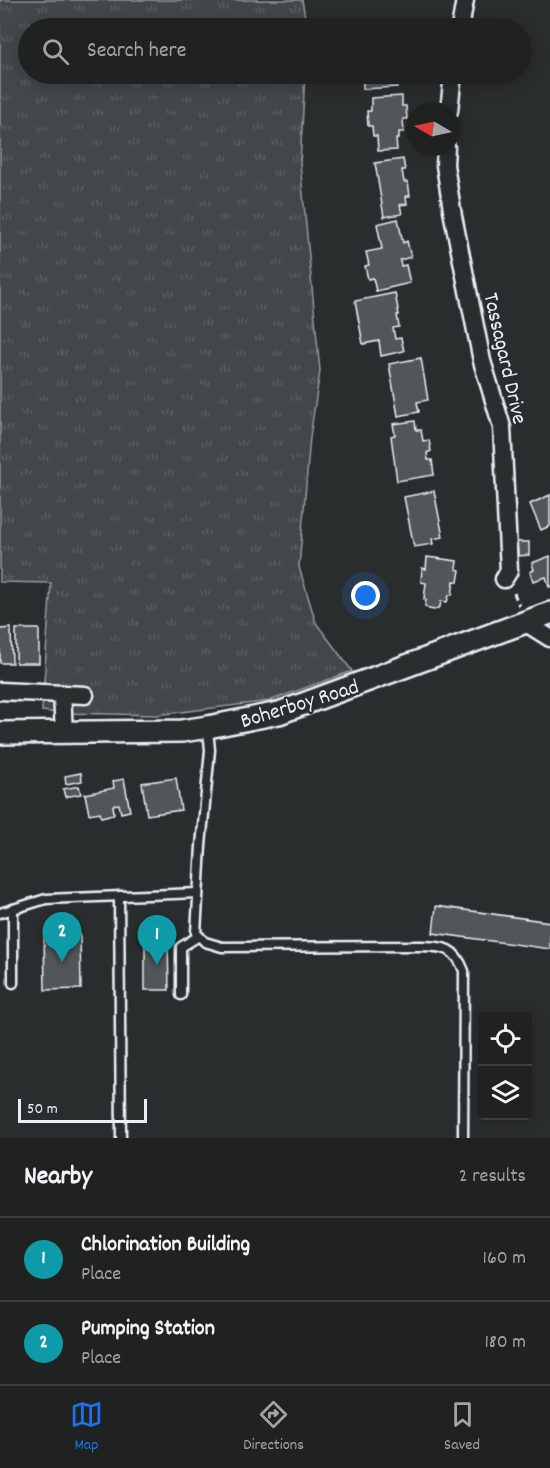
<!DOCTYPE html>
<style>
body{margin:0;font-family:Dekko,sans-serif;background:#282a2a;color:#f1f3f6}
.controls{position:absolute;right:18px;bottom:18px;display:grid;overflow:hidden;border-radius:6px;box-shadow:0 3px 15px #0003}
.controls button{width:54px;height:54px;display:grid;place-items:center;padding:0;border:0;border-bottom:2px solid #3d3f40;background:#202222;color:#f1f3f6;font:30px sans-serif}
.compass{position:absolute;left:406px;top:102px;width:54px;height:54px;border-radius:50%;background:#202222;box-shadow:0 3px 15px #0003;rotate:279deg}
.scale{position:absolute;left:18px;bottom:15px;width:129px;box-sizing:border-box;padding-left:6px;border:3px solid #e8f1f8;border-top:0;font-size:16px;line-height:21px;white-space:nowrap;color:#e8f1f8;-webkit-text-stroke:4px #2a2d2e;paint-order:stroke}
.you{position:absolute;left:366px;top:596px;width:21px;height:21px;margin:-15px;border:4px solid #fff;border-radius:50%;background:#1a73e8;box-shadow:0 0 0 9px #1a73e833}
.badge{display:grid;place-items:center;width:39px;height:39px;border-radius:50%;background:#1a73e8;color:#fff;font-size:20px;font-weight:700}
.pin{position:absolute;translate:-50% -50px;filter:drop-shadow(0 2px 3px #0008)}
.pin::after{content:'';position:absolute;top:32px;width:21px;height:18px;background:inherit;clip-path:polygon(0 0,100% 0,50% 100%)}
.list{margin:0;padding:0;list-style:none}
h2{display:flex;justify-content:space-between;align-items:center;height:78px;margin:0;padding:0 24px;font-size:26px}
h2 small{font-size:20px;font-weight:400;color:#a2a4a5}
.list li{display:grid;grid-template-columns:39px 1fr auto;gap:18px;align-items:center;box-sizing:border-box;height:84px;padding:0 24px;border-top:2px solid #3d3f40}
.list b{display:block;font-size:22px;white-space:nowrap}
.list p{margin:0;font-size:20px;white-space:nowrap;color:#a2a4a5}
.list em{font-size:20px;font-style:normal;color:#a2a4a5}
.icon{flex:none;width:33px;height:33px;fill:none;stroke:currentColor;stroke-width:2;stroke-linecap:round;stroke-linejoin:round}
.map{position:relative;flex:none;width:550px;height:1138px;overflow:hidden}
.search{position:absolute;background:#202222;box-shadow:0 3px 15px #0003;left:18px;right:18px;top:18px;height:66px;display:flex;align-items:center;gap:15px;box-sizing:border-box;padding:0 21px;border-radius:33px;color:#a2a4a5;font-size:22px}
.sheet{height:246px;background:#202222}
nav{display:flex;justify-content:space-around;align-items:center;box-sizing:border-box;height:84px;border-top:2px solid #3d3f40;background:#202222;font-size:16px;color:#a2a4a5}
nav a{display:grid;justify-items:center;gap:3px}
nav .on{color:#1a73e8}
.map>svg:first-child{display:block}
</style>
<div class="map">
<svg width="550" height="1138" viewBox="0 0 550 1138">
<defs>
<pattern id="grass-tufts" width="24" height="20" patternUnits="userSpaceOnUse" patternTransform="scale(1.5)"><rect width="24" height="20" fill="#424648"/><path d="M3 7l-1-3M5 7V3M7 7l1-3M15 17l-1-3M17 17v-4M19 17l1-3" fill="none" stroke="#5d6163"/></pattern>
</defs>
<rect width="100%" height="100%" fill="#2a2d2e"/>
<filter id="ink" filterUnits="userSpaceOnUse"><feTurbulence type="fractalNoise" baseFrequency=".0167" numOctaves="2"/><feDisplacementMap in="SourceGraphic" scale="12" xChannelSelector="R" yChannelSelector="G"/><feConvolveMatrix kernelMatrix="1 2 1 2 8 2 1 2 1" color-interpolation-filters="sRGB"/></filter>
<g filter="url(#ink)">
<path fill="url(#grass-tufts)" stroke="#959ca0" stroke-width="1.5" d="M0,0H302L307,28H28V74H305L300,163L320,371L310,437L299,567L316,623L352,671L269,701L157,715L60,713L42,711L51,583L0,582Z"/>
<g fill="#535759" stroke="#e8f1f8" stroke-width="1.5">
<path d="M354,74H396L397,87L363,89V78H354Z"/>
<path d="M402,96V106H406L407,119H403L404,132H399V139H396L397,150L378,151L377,136H373L372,126H368L367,111H371V98Z"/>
<path d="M403,159L405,170H402L404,182H408L410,196H406L407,204L400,205L402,214L384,217L375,163Z"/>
<path d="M398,219L403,243L407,241L411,257L400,260L401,266L406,265L410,283L376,291L373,278L368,279L365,266L369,265L366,252L382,249L377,224Z"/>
<path d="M395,293L399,315H397L399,327L393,328L395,339L401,338L404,351L381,356L379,341L363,344L355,301Z"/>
<path d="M421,358L428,400L417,402L419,412L398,416L389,364Z"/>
<path d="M415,421L416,430H421L423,441L429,440L431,451L427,453L428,460H432L434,475L397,481L391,436L395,435L393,424Z"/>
<path d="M434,491L443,537L432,539L433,544L414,547L404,497Z"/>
<path d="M550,495V526L541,530L530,504Z"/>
<path d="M517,542H529V555L518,556Z"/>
<path d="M550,556V587H549L546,577L533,581L530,572L534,570L532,563Z"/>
<path d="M427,557L457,561L456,569L460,570L458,582L454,581L452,595H449L447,602L441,601L440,607L434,610L429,609L425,606L426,600L424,599L426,583L421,582L422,568L426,569Z"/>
<path d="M11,628L12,663H0V629Z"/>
<rect x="16" y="629" width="23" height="34"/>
<path d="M81,773L82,781L66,784L65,776Z"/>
<path d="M176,778L181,810L147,815L142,783Z"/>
<path d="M124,779L130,811L121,813L119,804L113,805L114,814L101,817L100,812L89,814L85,794L114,788L113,781Z"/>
<path d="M79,786L81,794L65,797L63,789Z"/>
<path d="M436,906L550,922V949L433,933Z"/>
<path d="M80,934L81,989L45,990L44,935Z"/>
<path d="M145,940H168L169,990H145Z"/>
</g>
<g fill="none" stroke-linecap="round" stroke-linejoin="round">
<defs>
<g id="service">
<path d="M208,729L210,750L201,846L196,933L205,942L222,947L421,946C445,947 455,947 464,971L463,1138"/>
<path d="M119,896L121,1138"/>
<path d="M13,909V983"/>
<path d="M0,913L46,899L198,893"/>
<path d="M181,995V947L199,936"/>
</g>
<g id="minor">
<path d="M460,28L465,0"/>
<path d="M449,111L453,74"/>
<path d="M446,147L445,165L453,216L482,361L502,427L509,571L504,579"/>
<path d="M526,623L550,638"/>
<path d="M0,691L85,695"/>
<path d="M62,694L64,732"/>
</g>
<path id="tertiary" d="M0,733L182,731L208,727L279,713L550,613"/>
</defs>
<use href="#service" stroke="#e8f1f8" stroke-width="13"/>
<use href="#minor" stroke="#e8f1f8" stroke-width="21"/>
<use href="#tertiary" stroke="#e8f1f8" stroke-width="26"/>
<path stroke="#e8f1f8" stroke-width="3" stroke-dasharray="6 4.5" stroke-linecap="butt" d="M514,593L519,606"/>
<use href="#service" stroke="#2a2d2e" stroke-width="8"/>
<use href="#minor" stroke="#2a2d2e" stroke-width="16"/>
<use href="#tertiary" stroke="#2a2d2e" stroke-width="21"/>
</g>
</g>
<g text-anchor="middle" stroke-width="4.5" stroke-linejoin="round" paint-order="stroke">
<g font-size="22" fill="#e8f1f8" stroke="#2a2d2e">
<text transform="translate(507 358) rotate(77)" y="8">Tassagard Drive</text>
<text transform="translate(299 702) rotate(-17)" y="8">Boherboy Road</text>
</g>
</g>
</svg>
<div class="controls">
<button><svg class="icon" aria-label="locate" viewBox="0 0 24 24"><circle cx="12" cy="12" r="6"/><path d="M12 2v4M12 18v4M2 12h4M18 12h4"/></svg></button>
<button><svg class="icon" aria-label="layers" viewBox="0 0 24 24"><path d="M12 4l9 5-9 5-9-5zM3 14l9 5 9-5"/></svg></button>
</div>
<svg class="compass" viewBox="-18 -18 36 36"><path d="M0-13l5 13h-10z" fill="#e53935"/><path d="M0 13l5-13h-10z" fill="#a2a4a5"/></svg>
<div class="scale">50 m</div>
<div class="you"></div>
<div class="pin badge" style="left:157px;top:965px;background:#0f9aa8">1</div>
<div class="pin badge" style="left:62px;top:962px;background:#0f9aa8">2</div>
<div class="search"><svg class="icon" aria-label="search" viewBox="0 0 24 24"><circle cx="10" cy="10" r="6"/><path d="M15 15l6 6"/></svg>Search here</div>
</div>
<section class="sheet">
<h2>Nearby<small>2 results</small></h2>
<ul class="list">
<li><span class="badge" style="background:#0f9aa8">1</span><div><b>Chlorination Building</b><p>Place</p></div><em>160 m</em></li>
<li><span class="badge" style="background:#0f9aa8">2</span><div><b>Pumping Station</b><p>Place</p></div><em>180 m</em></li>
</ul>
</section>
<nav>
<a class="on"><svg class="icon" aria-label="map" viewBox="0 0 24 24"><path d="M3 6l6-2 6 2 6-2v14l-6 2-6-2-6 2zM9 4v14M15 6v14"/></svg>Map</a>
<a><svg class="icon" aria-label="directions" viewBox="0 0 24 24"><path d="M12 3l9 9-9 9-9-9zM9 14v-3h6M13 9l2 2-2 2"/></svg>Directions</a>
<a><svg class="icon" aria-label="saved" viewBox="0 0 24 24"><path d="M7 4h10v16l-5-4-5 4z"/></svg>Saved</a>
</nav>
